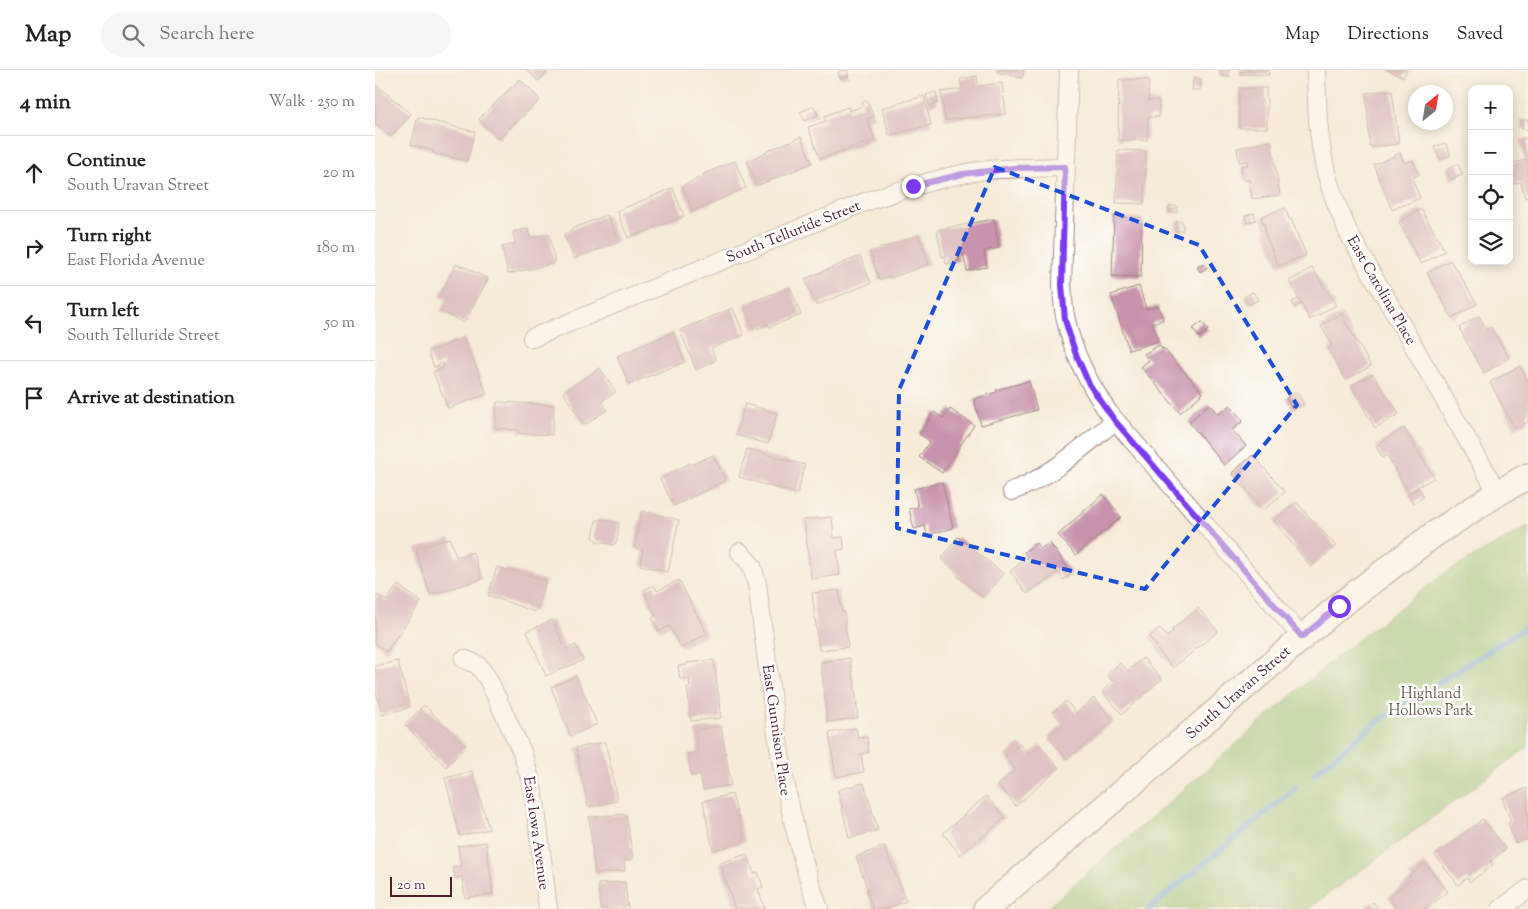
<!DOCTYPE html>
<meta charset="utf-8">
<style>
body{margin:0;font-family:"Sorts Mill Goudy",serif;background:#f6f6f6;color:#222}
.controls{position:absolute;right:15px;top:15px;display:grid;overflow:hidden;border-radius:10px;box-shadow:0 2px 12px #0003}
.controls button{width:45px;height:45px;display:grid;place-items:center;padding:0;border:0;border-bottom:1px solid #e0e0e0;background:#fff;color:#222;font:25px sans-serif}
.compass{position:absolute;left:1033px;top:15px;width:45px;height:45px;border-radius:50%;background:#fff;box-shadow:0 2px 12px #0003;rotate:30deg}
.scale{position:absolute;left:15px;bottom:12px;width:62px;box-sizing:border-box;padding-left:5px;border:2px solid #4a1f2b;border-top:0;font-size:14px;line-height:18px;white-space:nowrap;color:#4a1f2b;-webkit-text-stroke:4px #fff;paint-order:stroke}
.stop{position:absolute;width:15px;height:15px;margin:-11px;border:4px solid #7c3aed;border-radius:50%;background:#fff}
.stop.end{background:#7c3aed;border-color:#fff;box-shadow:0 1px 5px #0008}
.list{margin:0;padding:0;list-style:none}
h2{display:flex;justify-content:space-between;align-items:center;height:65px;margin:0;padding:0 20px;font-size:21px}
h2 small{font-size:16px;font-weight:400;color:#767676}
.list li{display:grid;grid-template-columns:32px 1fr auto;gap:15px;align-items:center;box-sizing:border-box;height:75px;padding:0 20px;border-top:1px solid #e0e0e0}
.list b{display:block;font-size:19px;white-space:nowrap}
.list p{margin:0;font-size:16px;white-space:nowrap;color:#767676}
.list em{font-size:16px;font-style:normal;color:#767676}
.icon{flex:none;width:28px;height:28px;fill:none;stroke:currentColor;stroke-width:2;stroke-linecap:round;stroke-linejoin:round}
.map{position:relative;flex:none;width:1153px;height:839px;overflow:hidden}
header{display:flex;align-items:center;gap:30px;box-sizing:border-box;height:70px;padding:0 25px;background:#fff;border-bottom:1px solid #e0e0e0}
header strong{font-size:24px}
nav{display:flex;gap:28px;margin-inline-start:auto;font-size:18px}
.search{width:350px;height:45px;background:#f6f6f6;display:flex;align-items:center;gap:12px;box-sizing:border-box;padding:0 18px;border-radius:28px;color:#767676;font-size:19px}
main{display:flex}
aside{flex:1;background:#fff}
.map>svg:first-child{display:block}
</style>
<header>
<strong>Map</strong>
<div class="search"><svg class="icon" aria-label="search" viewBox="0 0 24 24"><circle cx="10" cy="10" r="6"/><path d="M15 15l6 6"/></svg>Search here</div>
<nav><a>Map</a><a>Directions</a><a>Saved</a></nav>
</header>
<main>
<aside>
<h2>4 min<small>Walk · 250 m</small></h2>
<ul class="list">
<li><svg class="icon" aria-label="ahead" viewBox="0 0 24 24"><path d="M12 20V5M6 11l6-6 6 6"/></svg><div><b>Continue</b><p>South Uravan Street</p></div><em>20 m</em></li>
<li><svg class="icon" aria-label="right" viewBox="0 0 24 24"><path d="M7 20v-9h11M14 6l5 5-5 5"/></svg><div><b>Turn right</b><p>East Florida Avenue</p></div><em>180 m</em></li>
<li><svg class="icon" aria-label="left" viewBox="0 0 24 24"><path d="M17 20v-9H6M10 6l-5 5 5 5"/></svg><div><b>Turn left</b><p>South Telluride Street</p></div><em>50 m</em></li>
<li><svg class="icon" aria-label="arrive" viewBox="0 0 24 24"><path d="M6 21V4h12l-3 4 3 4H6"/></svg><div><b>Arrive at destination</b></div></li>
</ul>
</aside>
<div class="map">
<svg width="1153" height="839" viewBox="0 0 1153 839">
<rect width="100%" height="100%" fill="#fff"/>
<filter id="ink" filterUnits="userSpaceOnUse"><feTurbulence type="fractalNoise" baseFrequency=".02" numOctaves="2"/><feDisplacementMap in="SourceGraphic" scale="10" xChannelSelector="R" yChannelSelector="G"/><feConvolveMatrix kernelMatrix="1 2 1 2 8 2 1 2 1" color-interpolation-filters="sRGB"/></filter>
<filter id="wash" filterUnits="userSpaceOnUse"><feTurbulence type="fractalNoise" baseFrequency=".0096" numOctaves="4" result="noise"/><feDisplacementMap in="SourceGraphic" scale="20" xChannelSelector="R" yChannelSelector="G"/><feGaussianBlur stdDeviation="1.12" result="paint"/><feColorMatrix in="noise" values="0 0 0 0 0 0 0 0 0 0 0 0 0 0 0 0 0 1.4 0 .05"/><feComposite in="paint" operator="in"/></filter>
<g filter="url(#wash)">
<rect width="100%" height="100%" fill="#f5ebd7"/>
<path fill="#94c574" stroke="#6f7250" d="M1153,456V677L933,839H671L960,588L1067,505Z"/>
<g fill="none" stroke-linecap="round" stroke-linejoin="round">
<g stroke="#68a3d8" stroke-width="6">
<path d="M939,704L1001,653L1153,556"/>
<path d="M774,839L921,718"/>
</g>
</g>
<g id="blocks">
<g fill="#c893ac">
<path d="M152,0H169L172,3L163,11Z"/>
<path d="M472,0L474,6L465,8L463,2Z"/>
<path d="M622,0H649L647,8L622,2Z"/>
<path d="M845,0H854V7L845,6Z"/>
<path d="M865,0H894V5L865,4Z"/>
<path d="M1012,0H1032L1028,7Z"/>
<path d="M602,6L603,16L627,13L631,44L570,50L566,22L587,19L585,9Z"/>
<path d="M145,9L165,30L123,69L104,49Z"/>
<path d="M744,9L774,10L773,30L784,31V47H773L772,70H743Z"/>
<path d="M818,9L826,10L825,20H817Z"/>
<path d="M0,14L36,44L16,67L2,55L0,56Z"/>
<path d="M864,18H891V29H892V58H864Z"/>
<path d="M1017,20L1024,74L995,77L991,23Z"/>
<path d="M561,22L563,33L554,36L551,25Z"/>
<path d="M549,26L556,55L514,65L507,38Z"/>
<path d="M492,30L499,47L492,49L500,70L445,89L433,57L451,51L449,46L473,37L474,41L488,36L487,32Z"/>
<path d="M439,36L443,45L430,51L425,42Z"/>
<path d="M43,47L100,62L92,91L58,83L59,81L36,75Z"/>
<rect x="1146" y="50" width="7" height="9"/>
<path d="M426,67L437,93L382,116L372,91L392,82V81Z"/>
<path d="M1153,68V127L1150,128L1146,112L1138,114L1134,94L1151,90L1145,70Z"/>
<path d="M896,71L905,125L877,129L874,110H868L866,96L873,95V91L864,92L862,78Z"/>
<path d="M1070,73L1076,85L1065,89L1059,77Z"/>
<path d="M743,80L771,81L769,134L741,133Z"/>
<path d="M1025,83L1029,93L1038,90L1044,105L1037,108L1045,128L1017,140L999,95Z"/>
<path d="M360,91L371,118L318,141L307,116L329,106L328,104Z"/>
<path d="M1082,94L1088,104L1077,110L1071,100Z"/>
<path d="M298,118L309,146L253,168L242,141Z"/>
<path d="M794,136H802V142L794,143Z"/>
<path d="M910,138L914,149H916L931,185L903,196L889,160H891L886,147Z"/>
<path d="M1046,139L1070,181L1046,194L1024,152Z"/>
<path d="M879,143L881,150L872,153L870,146Z"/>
<path d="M232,145L243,172L199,189L189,164L197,161L196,159Z"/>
<path d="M739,146L767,148L766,207L737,206Z"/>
<path d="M619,149L624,178L609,181L612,197L592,201L588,183L583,184L584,191L571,194L570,186L567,187L562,160Z"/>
<path d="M801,151L808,152V161H801Z"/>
<path d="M153,159L155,168L174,164L180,193L133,204L127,177L140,174L138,162Z"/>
<path d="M544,165L554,194L516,208L515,206L504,210L495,182Z"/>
<path d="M485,186L496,213L441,235L430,209Z"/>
<path d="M1075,190L1081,200H1082L1102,234L1077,248L1052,203Z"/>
<path d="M829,193L832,198L825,202L822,196Z"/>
<path d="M81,194L87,197L88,196L113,209L89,253L65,241L72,229L65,225Z"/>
<path d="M937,198L961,235L935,250L914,211Z"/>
<path d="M764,216L771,239L783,236L788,250L777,253L783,271L754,280L736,225Z"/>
<path d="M415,217L426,245L394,257L393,254L379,260L369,235Z"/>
<path d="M878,222L883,230L874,235L869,227Z"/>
<path d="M923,229L926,234L920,238L917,232Z"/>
<path d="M358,238L369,265L336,278L341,290L321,300L305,260Z"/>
<path d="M966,244L996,296L971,310L953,279L957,276L946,256Z"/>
<path d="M1104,246L1112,260L1116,257L1134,288L1109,303L1084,258Z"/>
<path d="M827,252L833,260L824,267L818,259Z"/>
<path d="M298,262L310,292L254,314L242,286Z"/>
<path d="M89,268L112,324L73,338L58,302L69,297L68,293L59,297L53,282Z"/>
<path d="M784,275L787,279L788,278L828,323L805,343L766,297L774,290L769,284Z"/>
<path d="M1145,296L1153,311V352L1140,359L1115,312Z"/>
<path d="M225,298L241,322L227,331L232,340L209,355L188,322Z"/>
<path d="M998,304L1024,344L1000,358L976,316Z"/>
<path d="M654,311L662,340L606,355L599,329L622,322L621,320Z"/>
<path d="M922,322L929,334L918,340L911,328Z"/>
<path d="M122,332L179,335L177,365L143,363V360L120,358Z"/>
<path d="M370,334L402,343L393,374L361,365Z"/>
<path d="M834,334L843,344L855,335L868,351L857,360L871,376L849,395L814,352Z"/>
<path d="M575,339L599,355L567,403L544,387L555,371L544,364L559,342L568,348Z"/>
<path d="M1029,358L1059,408L1033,422L1012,385L1008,388L1001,376L1006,373V372Z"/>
<path d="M372,379L430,395L422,424L364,407Z"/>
<path d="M338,385L351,410L299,436L285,409L315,393L317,395Z"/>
<path d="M878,385L910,422L888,440L857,403Z"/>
<path d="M567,412L578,458L552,465L550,456L539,459L534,439L543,437L539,419Z"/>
<path d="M1044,418L1049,427L1038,433L1033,424Z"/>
<path d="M728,424L746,447L701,485L683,465Z"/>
<path d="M921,432L961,476L936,497L899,451Z"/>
<path d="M267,441L304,450L293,502L265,495L268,480L259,478Z"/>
<path d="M457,447L459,468L468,467L469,479L462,480L465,505L436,509L429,450Z"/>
<path d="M226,449L244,453L242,471L239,475L221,471L218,467L221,451Z"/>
<path d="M583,467L629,504L609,527L582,506L584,504L566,489Z"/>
<path d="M75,468L81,487L98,482L107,509L55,525L41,479Z"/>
<path d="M661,473L665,479L675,473L697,504L688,510L683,502L652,524L635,501L653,488L649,482Z"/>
<path d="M122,497L133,501V499L171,511L160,542L113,525Z"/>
<path d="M304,510L332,564L306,578L295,556L284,561L277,548L281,546L272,528H273L269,520L279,515L282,521Z"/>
<path d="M23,515L46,532L11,582L0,573V530L3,525L11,531Z"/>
<path d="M464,520L467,542H469L473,577L444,580L437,523Z"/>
<path d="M823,538L843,561L798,598L780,577L782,576L774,567L784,558L792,567L798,562L797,560Z"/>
<path d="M177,550L191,579L201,575L208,590L171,606L152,561Z"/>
<path d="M475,588L478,608H479L483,648L452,652L446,592Z"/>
<path d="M768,588L787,609L747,644L727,622L738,611L732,605L745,593L753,601Z"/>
<path d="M339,590L346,648L316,651L312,617H315L314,609H305L303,596L312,595V593Z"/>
<path d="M23,591L35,637L7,645L0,618V596Z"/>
<path d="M201,606L222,654L196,666L176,617Z"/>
<path d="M719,628L739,651L692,689L673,667L688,654L678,642L691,631L701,643Z"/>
<path d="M49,635L91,676L71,697L30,655Z"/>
<path d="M346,656L356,715L328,720L325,704L316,706L313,684L323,682L320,660Z"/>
<path d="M481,658L483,668L492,667L494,682L486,684L489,702L461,707L454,663Z"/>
<path d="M230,672L238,705H237L242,731L213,737L201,678Z"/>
<path d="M645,674L654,685L665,675L684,698L641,736L623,715L641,700L630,686Z"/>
<path d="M97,701L114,759L85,766L70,708Z"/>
<path d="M489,713L503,760L474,768L463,720Z"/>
<path d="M1152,718L1153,769L1140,773L1133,753L1136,751L1127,728Z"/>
<path d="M357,724L370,772L338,780L328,731Z"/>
<path d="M611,726L630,748L585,785L568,763Z"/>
<path d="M251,744L258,789L249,791L250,801L220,804L214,747Z"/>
<path d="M1108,749L1131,779L1115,791L1118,795L1095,812L1092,808L1083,815L1060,785Z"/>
<path d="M111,772L118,824L90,828L87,807L80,808L78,797L86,796L83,776Z"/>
<path d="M509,776L531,831L511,839H498L491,820H493L481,787Z"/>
<path d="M372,784L379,804L383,802L388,817L383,819L390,839H360L345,793Z"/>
<path d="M1050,793L1073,822L1050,839H1022L1013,827L1037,809L1034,806Z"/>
<path d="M250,812L253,839H225L223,814Z"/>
<path d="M998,832L1003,839H989Z"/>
</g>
</g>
</g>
<g filter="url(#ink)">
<use href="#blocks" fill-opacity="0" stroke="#a08581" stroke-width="1"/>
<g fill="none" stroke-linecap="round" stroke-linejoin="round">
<defs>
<g id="street">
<path d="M694,0L687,215C688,227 688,239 691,250C698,284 714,313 733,342L927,567"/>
<path d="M941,0C942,40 943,81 956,119C961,134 968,148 973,162L1123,423"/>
<path d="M157,268L490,132C522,121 554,111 587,104C621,97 656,98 690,97"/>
<path d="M637,421C676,407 707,377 740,351"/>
<path d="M365,482L377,496L382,514C397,625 405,732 444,839"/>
<path d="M89,589L103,595L113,609L147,682L156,712L160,732L173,839"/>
<path d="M1126,839L1153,819"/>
</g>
<path id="secondary" d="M611,839L964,536L1058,465L1123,423L1153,406"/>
</defs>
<use href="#street" stroke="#a08581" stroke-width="20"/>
<use href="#secondary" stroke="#a08581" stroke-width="28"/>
<use href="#street" stroke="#fff" stroke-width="18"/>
<use href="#secondary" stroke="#fff" stroke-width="25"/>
</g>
</g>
<g fill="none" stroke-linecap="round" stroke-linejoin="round" filter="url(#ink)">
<path stroke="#7c3aed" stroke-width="6" d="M538,116L588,104L639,98L690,97L687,215L690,250L700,282L714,314L740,351L927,567L964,536"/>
</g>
<path d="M0 0H1153V839H0ZM620,97L824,175L922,335L770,519L522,458L524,320Z" fill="#f5ebd7" fill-opacity=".55" fill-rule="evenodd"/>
<path fill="none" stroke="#1d4ed8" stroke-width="4" stroke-dasharray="10 6" stroke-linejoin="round" d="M620,97L824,175L922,335L770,519L522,458L524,320Z"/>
<g text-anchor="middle" stroke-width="5" stroke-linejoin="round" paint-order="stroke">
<g font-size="15" fill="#4a1f2b" stroke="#fff">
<text transform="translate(418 161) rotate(-22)" y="5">South Telluride Street</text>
<text transform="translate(1007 220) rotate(60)" y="5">East Carolina Place</text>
<text transform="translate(863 622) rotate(-41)" y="5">South Uravan Street</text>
<text transform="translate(402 660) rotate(82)" y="5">East Gunnison Place</text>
<text transform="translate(162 763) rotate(82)" y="5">East Iowa Avenue</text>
</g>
<g font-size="15" fill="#645945" stroke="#fff">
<text x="1056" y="628">Highland<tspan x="1056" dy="17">Hollows Park</tspan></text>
</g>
</g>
</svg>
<div class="controls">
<button>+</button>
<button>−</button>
<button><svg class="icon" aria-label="locate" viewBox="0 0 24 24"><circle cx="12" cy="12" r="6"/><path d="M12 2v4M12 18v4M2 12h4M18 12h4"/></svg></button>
<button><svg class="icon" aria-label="layers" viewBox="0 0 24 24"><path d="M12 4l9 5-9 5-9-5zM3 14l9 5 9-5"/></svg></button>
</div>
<svg class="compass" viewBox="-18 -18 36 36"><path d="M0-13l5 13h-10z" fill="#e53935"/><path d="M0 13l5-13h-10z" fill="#767676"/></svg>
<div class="scale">20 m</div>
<div class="stop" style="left:964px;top:536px"></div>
<div class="stop end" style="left:538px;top:116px"></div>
</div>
</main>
